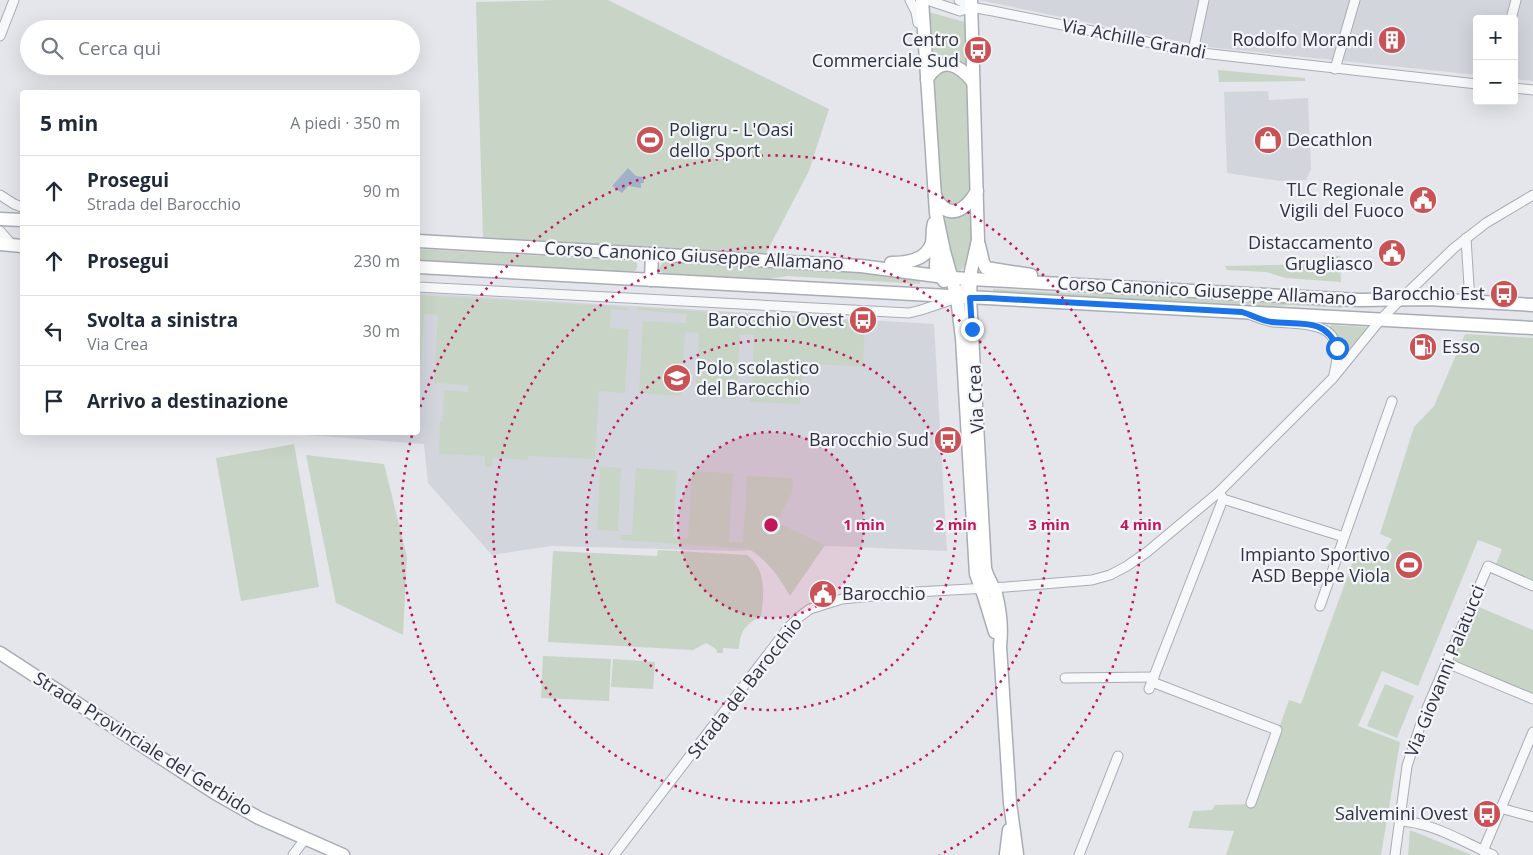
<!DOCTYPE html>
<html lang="it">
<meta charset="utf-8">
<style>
body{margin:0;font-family:"Open Sans",sans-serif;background:#f2f2f3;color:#1f2937}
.controls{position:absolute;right:15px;top:15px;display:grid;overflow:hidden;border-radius:5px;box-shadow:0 5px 20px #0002}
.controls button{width:45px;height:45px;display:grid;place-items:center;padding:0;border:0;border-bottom:1px solid #e0e1e3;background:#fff;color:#1f2937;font:25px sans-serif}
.stop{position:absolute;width:15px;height:15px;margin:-11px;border:4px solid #1a73e8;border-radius:50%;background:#fff}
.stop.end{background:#1a73e8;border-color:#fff;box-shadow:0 1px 5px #0008}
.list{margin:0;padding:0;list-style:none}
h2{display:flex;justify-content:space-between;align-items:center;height:65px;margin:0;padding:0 20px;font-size:21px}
h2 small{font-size:16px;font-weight:400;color:#747a83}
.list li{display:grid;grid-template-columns:32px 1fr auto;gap:15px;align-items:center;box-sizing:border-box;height:70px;padding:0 20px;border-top:1px solid #e0e1e3}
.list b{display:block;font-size:19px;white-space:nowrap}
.list p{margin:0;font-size:16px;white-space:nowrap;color:#747a83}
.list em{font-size:16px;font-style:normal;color:#747a83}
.icon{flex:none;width:28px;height:28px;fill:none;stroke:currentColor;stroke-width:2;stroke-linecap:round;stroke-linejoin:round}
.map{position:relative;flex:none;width:1533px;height:855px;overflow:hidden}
.search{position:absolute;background:#fff;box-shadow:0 5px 20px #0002;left:20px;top:20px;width:400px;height:55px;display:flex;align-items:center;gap:12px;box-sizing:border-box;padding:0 18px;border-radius:28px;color:#747a83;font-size:19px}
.panel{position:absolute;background:#fff;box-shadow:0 5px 20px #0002;left:20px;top:90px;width:400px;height:345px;border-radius:5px}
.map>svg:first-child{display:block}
</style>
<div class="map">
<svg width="1533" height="855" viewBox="0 0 1533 855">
<rect width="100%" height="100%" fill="#e4e6eb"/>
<g fill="#d3d5dd">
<path d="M979,0H1533V81L1514,79V19H1477V75L1207,47Z"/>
<path d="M1268,91L1269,100L1308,98L1311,169L1306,180L1280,181L1227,173L1224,92Z"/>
<path d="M418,293L934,324L947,551L830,546L735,551L552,546L492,555L428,483L424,444L281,433L418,432Z"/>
</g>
<g fill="#c8d5c6">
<path d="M556,0H608L829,109L809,171L766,253L483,238L476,2Z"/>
<path d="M925,11L965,22L967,68L932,66Z"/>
<path d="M950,68L968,84L970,194L955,208L940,200L932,78L935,74Z"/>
<path d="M1218,70L1305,78V81L1219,82Z"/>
<path d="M971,205C972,223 975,259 960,271L957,270L949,251L942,210Z"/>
<path d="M418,249L634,261L637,263C638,268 637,270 633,272L418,261Z"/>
<path d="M1324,255L1340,256L1341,282L1286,278L1266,272L1227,270L1225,266L1324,264Z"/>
<path d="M663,262L863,273L920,281V284L787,276L764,280L663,274L659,268Z"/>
<path d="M993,289L1087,294L1105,290L1343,303L1342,308L1291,305L1268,307L993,293Z"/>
<path d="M418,295L625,307L629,310L611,309L610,328L629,329L625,393L599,391L595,459L528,456V460L493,458L492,467H485V456L439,454L440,421H443L444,390L468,392V385L434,383L438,315L424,314L420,382H418Z"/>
<path d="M638,307L865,322L863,367L803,363L800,404L750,402L754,335L740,334L736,399L695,397L699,333L685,332L681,396L639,393L643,321L686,323L687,314L636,310Z"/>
<path d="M1332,325L1366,327V331L1347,356L1341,355C1340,341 1330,336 1330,326Z"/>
<path d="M1465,334L1533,338V580L1496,564L1502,549L1478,540L1418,686L1382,671L1358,726L1400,742L1381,855H1226L1234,831L1188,828L1193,811L1212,810L1215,805L1252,804L1289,700L1301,704L1357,550L1380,557L1392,539L1380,534L1414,427L1434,406Z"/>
<path d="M294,444L319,587L241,601L216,458Z"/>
<path d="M306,455L384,464L407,557L403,635L336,603Z"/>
<path d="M600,466L621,468L618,531L597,530Z"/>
<path d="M636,468L677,471L673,537L688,538L692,471L733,473L729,542H743L747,476L793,478L792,493L776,522L825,545L790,596C779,577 768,561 749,549L620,540L621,535H632Z"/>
<path d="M658,550L747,555C767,569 764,595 761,616C745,625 740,631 739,649L723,648V653H717L716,649L706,643L693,650L548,642L553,551L657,556Z"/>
<path d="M1472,604L1533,630V699L1447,663Z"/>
<path d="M543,656L611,659L609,701L541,698Z"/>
<path d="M613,659L655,662L653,689L611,687Z"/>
<path d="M1385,684L1414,696L1397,738L1367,726Z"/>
<path d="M1410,830L1469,854L1472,855H1408Z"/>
</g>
<path fill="#a2b0c9" d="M628,168L636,176L644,177V183H641V188L628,186L622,193L612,186Z"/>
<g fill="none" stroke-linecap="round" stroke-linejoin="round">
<defs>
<g id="street">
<path d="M910,0L916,12L918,23"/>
<path d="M927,0L960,11L971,7L993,11L1202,53L1477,84"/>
<path d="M959,0L971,7"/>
<path d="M1511,19L1516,0"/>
<path d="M0,36L14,0"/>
<path d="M1193,51L1204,0"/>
<path d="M1335,69L1355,0"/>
<path d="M1514,88L1533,90"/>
<path d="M0,195L14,204L22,207"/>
<path d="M0,231L12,245"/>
<path d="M1466,238L1470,302"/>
<path d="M418,287L909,313L921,310L957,298L970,280"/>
<path d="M1251,315C1259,318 1266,321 1274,322C1311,325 1348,321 1334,374"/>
<path d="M1223,499L1344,537"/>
<path d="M1320,606L1392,401"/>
<path d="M1447,663L1533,699"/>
<path d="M1065,678L1154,677"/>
<path d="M1152,682L1277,730L1251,803"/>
<path d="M1149,689L1223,499L1219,492"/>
<path d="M1500,808L1533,817"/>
<path d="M1399,821C1432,822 1463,842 1493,855"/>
<path d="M1483,851L1533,732"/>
<path d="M293,855L305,839"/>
<path d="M614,855L788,628L799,617L810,609L842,599L916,592L1006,587L1092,580L1110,575L1127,566L1147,552L1219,492L1333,378L1381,319L1400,300L1454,248L1486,223L1533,195"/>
<path d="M1079,855L1118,756"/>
<path d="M1395,855L1407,766L1422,720L1488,566L1533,586"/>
</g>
<g id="secondary">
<path d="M922,0L936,213L944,251L957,298L962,338L976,574L984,596L995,632"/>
<path d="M971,0L978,240L971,271L970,298L985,568C987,578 993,585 996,594C1000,610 1002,629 1000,646L1010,803L1017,854"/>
<path d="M927,79C941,55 959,64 973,82"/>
<path d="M935,196C948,222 965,211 977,191"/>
<path d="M0,219L22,220"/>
<path d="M937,240L936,267L944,281"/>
<path d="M418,241L861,266L952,278L1360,300L1428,299L1533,305"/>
<path d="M0,244L22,246"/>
<path d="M979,245L983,262L986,268L1031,275"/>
<path d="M891,263C906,263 926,261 932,243C933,237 932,230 934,223"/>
<path d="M418,267L1533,328"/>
<path d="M651,280L652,254"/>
<path d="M0,653L215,793L259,818L343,855"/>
<path d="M1006,854L1009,830"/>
</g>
</defs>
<use href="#street" stroke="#a9acb5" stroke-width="11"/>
<use href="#secondary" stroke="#a9acb5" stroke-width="15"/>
<use href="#street" stroke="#f7f8fa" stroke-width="9"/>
<use href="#secondary" stroke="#fff" stroke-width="12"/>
</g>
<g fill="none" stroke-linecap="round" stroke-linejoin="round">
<path stroke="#1a73e8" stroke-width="6" d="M972,329L970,298H988L1242,312C1252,315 1262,321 1272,322C1298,325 1326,317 1337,348"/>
</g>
<circle cx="771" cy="525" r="93" fill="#c2185b" fill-opacity=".12"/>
<g fill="none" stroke="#c2185b" stroke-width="2.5" stroke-dasharray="2.5 5">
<circle cx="771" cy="525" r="93"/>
<circle cx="771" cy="525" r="185"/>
<circle cx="771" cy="525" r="278"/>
<path d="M603 855A370 370 0 0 1 412 435M418 414A370 370 0 1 1 939 855"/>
</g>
<defs>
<symbol id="building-disc" viewBox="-11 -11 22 22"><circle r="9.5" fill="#c85256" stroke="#f4f5f9"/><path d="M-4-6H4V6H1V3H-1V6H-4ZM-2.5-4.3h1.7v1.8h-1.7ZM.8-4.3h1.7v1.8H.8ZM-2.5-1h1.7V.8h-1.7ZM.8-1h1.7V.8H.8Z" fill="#fff"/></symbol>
<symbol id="bus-disc" viewBox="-11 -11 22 22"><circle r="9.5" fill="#c85256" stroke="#f4f5f9"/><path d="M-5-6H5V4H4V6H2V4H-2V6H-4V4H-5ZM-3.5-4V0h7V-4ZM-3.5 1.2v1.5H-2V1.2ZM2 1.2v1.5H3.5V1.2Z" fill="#fff"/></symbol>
<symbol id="stadium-disc" viewBox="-11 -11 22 22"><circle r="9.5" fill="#c85256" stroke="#f4f5f9"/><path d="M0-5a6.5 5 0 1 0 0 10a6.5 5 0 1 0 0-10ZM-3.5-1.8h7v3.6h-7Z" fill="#fff"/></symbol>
<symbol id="shop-disc" viewBox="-11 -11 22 22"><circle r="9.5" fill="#c85256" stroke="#f4f5f9"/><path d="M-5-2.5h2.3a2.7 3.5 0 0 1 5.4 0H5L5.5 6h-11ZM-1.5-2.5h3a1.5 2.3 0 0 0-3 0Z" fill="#fff"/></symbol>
<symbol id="civic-disc" viewBox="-11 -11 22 22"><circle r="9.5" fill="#c85256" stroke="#f4f5f9"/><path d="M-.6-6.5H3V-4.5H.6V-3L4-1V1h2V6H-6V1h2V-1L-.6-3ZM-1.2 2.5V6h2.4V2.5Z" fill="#fff"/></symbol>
<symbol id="fuel-disc" viewBox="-11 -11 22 22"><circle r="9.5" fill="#c85256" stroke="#f4f5f9"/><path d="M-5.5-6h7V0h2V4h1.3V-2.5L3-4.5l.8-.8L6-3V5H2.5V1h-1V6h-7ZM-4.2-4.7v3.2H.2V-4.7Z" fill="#fff"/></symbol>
<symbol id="school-disc" viewBox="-11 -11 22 22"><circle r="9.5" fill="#c85256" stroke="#f4f5f9"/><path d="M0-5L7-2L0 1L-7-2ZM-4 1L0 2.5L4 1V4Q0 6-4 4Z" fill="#fff"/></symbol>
</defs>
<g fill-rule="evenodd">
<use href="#building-disc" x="1376" y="24" width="32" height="32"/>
<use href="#bus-disc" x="962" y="34" width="32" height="32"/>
<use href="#stadium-disc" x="634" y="124" width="32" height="32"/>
<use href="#shop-disc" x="1252" y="124" width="32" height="32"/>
<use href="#civic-disc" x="1407" y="184" width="32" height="32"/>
<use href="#civic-disc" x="1376" y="237" width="32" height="32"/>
<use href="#bus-disc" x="1488" y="278" width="32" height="32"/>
<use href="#bus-disc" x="847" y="304" width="32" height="32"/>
<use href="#fuel-disc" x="1407" y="331" width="32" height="32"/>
<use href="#school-disc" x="661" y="362" width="32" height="32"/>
<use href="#bus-disc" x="932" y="424" width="32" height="32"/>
<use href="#stadium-disc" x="1393" y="549" width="32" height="32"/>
<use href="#civic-disc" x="807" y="578" width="32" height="32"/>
<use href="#bus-disc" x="1471" y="798" width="32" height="32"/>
</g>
<g text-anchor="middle" stroke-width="4.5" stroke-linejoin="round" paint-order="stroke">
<g font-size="18" fill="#2d3243" stroke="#f4f5f9">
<text transform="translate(1134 39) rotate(11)" y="6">Via Achille Grandi</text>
<text transform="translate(694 256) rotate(3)" y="6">Corso Canonico Giuseppe Allamano</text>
<text transform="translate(1207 291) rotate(3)" y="6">Corso Canonico Giuseppe Allamano</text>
<text transform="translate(976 399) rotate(-93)" y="6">Via Crea</text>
<text transform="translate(1445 671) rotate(-68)" y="6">Via Giovanni Palatucci</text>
<text transform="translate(745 688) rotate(-52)" y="6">Strada del Barocchio</text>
<text transform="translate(143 744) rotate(32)" y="6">Strada Provinciale del Gerbido</text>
</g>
<g font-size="18" fill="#2d3243" stroke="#f4f5f9" text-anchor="end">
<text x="959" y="46">Centro<tspan x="959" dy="21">Commerciale Sud</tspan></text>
<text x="1373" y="46">Rodolfo Morandi</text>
<text x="669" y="136" text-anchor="start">Poligru - L'Oasi<tspan x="669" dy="21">dello Sport</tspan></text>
<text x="1287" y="146" text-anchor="start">Decathlon</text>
<text x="1404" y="196">TLC Regionale<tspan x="1404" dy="21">Vigili del Fuoco</tspan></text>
<text x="1373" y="249">Distaccamento<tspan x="1373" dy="21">Grugliasco</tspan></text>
<text x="1485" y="300">Barocchio Est</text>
<text x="844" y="326">Barocchio Ovest</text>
<text x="1442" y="353" text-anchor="start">Esso</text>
<text x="696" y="374" text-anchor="start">Polo scolastico<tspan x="696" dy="21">del Barocchio</tspan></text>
<text x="929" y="446">Barocchio Sud</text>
<text x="1390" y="561">Impianto Sportivo<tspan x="1390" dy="21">ASD Beppe Viola</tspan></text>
<text x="842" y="600" text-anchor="start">Barocchio</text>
<text x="1468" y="820">Salvemini Ovest</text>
</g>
</g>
<circle cx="771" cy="525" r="8" fill="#c2185b" stroke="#f4f5f9" stroke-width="2.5"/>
<g font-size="15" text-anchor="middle" font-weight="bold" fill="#c2185b" stroke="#f4f5f9" stroke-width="4.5" stroke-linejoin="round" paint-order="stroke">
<text x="864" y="530">1 min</text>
<text x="956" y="530">2 min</text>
<text x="1049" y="530">3 min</text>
<text x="1141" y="530">4 min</text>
</g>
</svg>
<div class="controls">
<button>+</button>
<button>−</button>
</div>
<div class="stop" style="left:1337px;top:348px"></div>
<div class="stop end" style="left:972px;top:329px"></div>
<div class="search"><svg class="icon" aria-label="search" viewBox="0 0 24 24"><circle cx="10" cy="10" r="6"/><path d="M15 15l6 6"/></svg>Cerca qui</div>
<section class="panel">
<h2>5 min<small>A piedi · 350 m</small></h2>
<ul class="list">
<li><svg class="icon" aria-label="ahead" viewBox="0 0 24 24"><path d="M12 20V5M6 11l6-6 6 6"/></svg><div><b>Prosegui</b><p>Strada del Barocchio</p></div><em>90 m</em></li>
<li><svg class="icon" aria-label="ahead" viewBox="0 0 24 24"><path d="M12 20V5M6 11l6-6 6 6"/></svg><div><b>Prosegui</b></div><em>230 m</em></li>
<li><svg class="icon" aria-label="left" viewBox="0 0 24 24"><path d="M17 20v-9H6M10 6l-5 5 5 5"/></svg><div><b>Svolta a sinistra</b><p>Via Crea</p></div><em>30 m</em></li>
<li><svg class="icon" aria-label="arrive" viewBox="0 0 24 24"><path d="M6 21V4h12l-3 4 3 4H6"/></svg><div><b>Arrivo a destinazione</b></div></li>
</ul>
</section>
</div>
